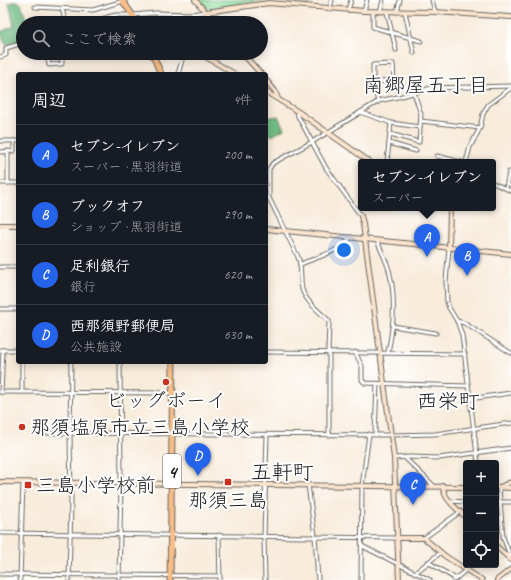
<!DOCTYPE html>
<html lang="ja">
<meta charset="utf-8">
<style>
body{margin:0;font-family:Caveat,"Klee One",sans-serif;background:#242831;color:#f1f3f6}
.controls{position:absolute;right:12px;bottom:12px;display:grid;overflow:hidden;border-radius:4px;box-shadow:0 2px 10px #0003}
.controls button{width:36px;height:36px;display:grid;place-items:center;padding:0;border:0;border-bottom:1px solid #363941;background:#171b24;color:#f1f3f6;font:20px sans-serif}
.you{position:absolute;left:344px;top:250px;width:14px;height:14px;margin:-10px;border:3px solid #fff;border-radius:50%;background:#1a73e8;box-shadow:0 0 0 6px #1a73e833}
.badge{display:grid;place-items:center;width:26px;height:26px;border-radius:50%;background:#2563eb;color:#fff;font-size:13px;font-weight:700}
.pin{position:absolute;translate:-50% -33px;filter:drop-shadow(0 1px 2px #0008)}
.pin::after{content:'';position:absolute;top:21px;width:14px;height:12px;background:inherit;clip-path:polygon(0 0,100% 0,50% 100%)}
.popup{position:absolute;left:358px;top:159px;width:138px;height:52px;box-sizing:border-box;display:grid;place-content:center;border-radius:4px;background:#171b24;filter:drop-shadow(0 1px 3px #0005);font-size:13px;white-space:nowrap;color:#9ea1a6}
.popup b{font-size:15px;color:#f1f3f6}
.popup::after{content:'';position:absolute;left:50%;top:100%;margin-left:-8px;border:8px solid transparent;border-top-color:#171b24}
.list{margin:0;padding:0;list-style:none}
h2{display:flex;justify-content:space-between;align-items:center;height:52px;margin:0;padding:0 16px;font-size:17px}
h2 small{font-size:13px;font-weight:400;color:#9ea1a6}
.list li{display:grid;grid-template-columns:26px 1fr auto;gap:12px;align-items:center;box-sizing:border-box;height:60px;padding:0 16px;border-top:1px solid #363941}
.list b{display:block;font-size:15px;white-space:nowrap}
.list p{margin:0;font-size:13px;white-space:nowrap;color:#9ea1a6}
.list em{font-size:13px;font-style:normal;color:#9ea1a6}
.icon{flex:none;width:22px;height:22px;fill:none;stroke:currentColor;stroke-width:2;stroke-linecap:round;stroke-linejoin:round}
.map{position:relative;flex:none;width:511px;height:580px;overflow:hidden}
.search{position:absolute;background:#171b24;box-shadow:0 2px 10px #0003;left:16px;top:16px;width:252px;height:44px;display:flex;align-items:center;gap:10px;box-sizing:border-box;padding:0 14px;border-radius:22px;color:#9ea1a6;font-size:15px}
.panel{position:absolute;background:#171b24;box-shadow:0 2px 10px #0003;left:16px;top:72px;width:252px;height:292px;border-radius:4px}
.map>svg:first-child{display:block}
</style>
<div class="map">
<svg width="511" height="580" viewBox="0 0 511 580">
<rect width="100%" height="100%" fill="#fff"/>
<filter id="ink" filterUnits="userSpaceOnUse"><feTurbulence type="fractalNoise" baseFrequency=".025" numOctaves="2"/><feDisplacementMap in="SourceGraphic" scale="8" xChannelSelector="R" yChannelSelector="G"/><feConvolveMatrix kernelMatrix="1 2 1 2 8 2 1 2 1" color-interpolation-filters="sRGB"/></filter>
<filter id="wash" filterUnits="userSpaceOnUse"><feTurbulence type="fractalNoise" baseFrequency=".012" numOctaves="4" result="noise"/><feDisplacementMap in="SourceGraphic" scale="16" xChannelSelector="R" yChannelSelector="G"/><feGaussianBlur stdDeviation="0.9" result="paint"/><feColorMatrix in="noise" values="0 0 0 0 0 0 0 0 0 0 0 0 0 0 0 0 0 1.4 0 .05"/><feComposite in="paint" operator="in"/></filter>
<g filter="url(#wash)">
<rect width="100%" height="100%" fill="#f8ecdb"/>
<path fill="#8cdc9c" stroke="#547c5c" d="M198,0H311L310,4L266,0L210,9L202,5Z"/>
<g fill="#71bc84" stroke="#466c50">
<path d="M17,1L21,4L27,23H23V40L6,45L0,32L14,26L9,3Z"/>
<path d="M278,116L284,129L272,136L266,131V118Z"/>
</g>
</g>
<g filter="url(#ink)">
<g fill="none" stroke-linecap="round" stroke-linejoin="round">
<defs>
<g id="street">
<path d="M432,0L435,12"/>
<path d="M35,7L93,10L123,1"/>
<path d="M330,8L332,0"/>
<path d="M62,9L66,23"/>
<path d="M348,10L351,0"/>
<path d="M364,11L367,0"/>
<path d="M373,12V27L421,41"/>
<path d="M380,12L383,0"/>
<path d="M387,12L396,50"/>
<path d="M397,12L400,0"/>
<path d="M405,12L414,53"/>
<path d="M190,14V23"/>
<path d="M88,23L115,15H133L155,13L190,14L206,12"/>
<path d="M47,53L49,65L62,64V53"/>
<path d="M0,57L6,55V48L23,43"/>
<path d="M178,74L184,53"/>
<path d="M373,82L394,80L393,64L373,65V82L378,102"/>
<path d="M297,111L298,116L326,168L361,216"/>
<path d="M360,112L391,123L420,127"/>
<path d="M421,121L480,128"/>
<path d="M390,134L419,142L421,114L414,93"/>
<path d="M0,141H18"/>
<path d="M389,143L416,151"/>
<path d="M0,152L14,151V141"/>
<path d="M437,156L461,162"/>
<path d="M387,162L391,123"/>
<path d="M466,162L470,147L480,128L483,114L488,105L511,88"/>
<path d="M0,183H18"/>
<path d="M8,183V151"/>
<path d="M493,183L511,191"/>
<path d="M506,188L509,172H511"/>
<path d="M377,241C381,250 386,260 389,270C396,297 394,325 388,352"/>
<path d="M449,248L446,281L447,302L449,308L457,321L462,335L478,463"/>
<path d="M301,264C317,257 340,252 351,237"/>
<path d="M0,267H18"/>
<path d="M0,309H18"/>
<path d="M457,321L464,323L511,353"/>
<path d="M393,326L436,333"/>
<path d="M0,350H18"/>
<path d="M266,352L465,354"/>
<path d="M328,352L329,321C320,312 305,301 302,289C300,278 302,267 298,257L269,198V169L273,163L312,142L379,101L402,96L431,88L511,86"/>
<path d="M329,352V435"/>
<path d="M355,352L362,366V380L365,383L468,386"/>
<path d="M0,392L173,393"/>
<path d="M1,392L3,350"/>
<path d="M22,392V362"/>
<path d="M469,399L511,393"/>
<path d="M47,433L390,435L435,434L511,423"/>
<path d="M375,434L377,384"/>
<path d="M404,457L434,486"/>
<path d="M394,458L411,457L439,458L511,448"/>
<path d="M308,485L315,536L318,580"/>
<path d="M499,488L503,537L511,558"/>
<path d="M450,501L466,502"/>
<path d="M496,502H511"/>
<path d="M0,533L396,538"/>
<path d="M219,535L220,580"/>
<path d="M424,538L460,512"/>
<path d="M362,546L430,580"/>
<path d="M428,562L456,579"/>
<path d="M415,573L440,553"/>
<path d="M0,574L220,576"/>
<path d="M20,580L23,482"/>
<path d="M69,580L71,502L70,433L71,362"/>
<path d="M119,580L121,484L120,362"/>
<path d="M265,580L264,536L267,435"/>
<path d="M361,580L362,486L369,434"/>
<path d="M454,580L466,570"/>
</g>
<g id="secondary">
<path d="M195,0L216,23"/>
<path d="M206,12L269,3L364,11L435,12L511,17"/>
<path d="M199,53L235,74"/>
<path d="M242,53L261,74"/>
<path d="M266,80L275,91L278,99"/>
<path d="M266,92L297,111L370,162"/>
<path d="M361,216L363,224L394,458L399,580"/>
<path d="M0,225H18"/>
<path d="M266,229L511,254"/>
<path d="M449,248L450,208"/>
<path d="M0,482L466,487"/>
<path d="M443,486C444,500 457,509 466,517"/>
<path d="M496,487L511,488"/>
<path d="M500,487L511,482"/>
<path d="M396,538H424L445,556L482,580"/>
<path d="M496,546L511,560"/>
<path d="M497,580L511,569"/>
</g>
<g id="highway">
<path d="M122,0L138,23"/>
<path d="M152,53L161,74"/>
<path d="M170,580L173,362"/>
</g>
</defs>
<use href="#street" stroke="#69655f" stroke-width="5"/>
<use href="#secondary" stroke="#69655f" stroke-width="6"/>
<use href="#highway" stroke="#69655f" stroke-width="7"/>
<use href="#street" stroke="#fff" stroke-width="3"/>
<use href="#secondary" stroke="#fce5cf" stroke-width="4"/>
<use href="#highway" stroke="#f7be87" stroke-width="5"/>
</g>
</g>
<g fill="#c8321e" stroke="#fff" stroke-width="1.5">
<circle cx="166" cy="382" r="4"/>
<circle cx="22" cy="427" r="4"/>
<rect x="224" y="478" width="8" height="8" rx="2"/>
<rect x="24" y="481" width="8" height="8" rx="2"/>
</g>
<g text-anchor="middle" stroke-width="4" stroke-linejoin="round" paint-order="stroke">
<rect fill="#fff" stroke="#606060" stroke-width="1" x="163" y="454" width="18" height="34" rx="3"/>
<g font-size="19" font-weight="bold" fill="#1c1c1c">
<text x="172" y="478">4</text>
</g>
<g font-size="20" fill="#1c1c1c" stroke="#fff">
<text x="166" y="407">ビッグボーイ</text>
<text x="30" y="434" text-anchor="start">那須塩原市立三島小学校</text>
<text x="36" y="492" text-anchor="start">三島小学校前</text>
<text x="228" y="507">那須三島</text>
</g>
<g font-size="21" fill="#1c1c1c" stroke="#fff">
<text x="426" y="92">南郷屋五丁目</text>
<text x="448" y="408">西栄町</text>
<text x="282" y="479">五軒町</text>
</g>
</g>
</svg>
<div class="controls">
<button>+</button>
<button>−</button>
<button><svg class="icon" aria-label="locate" viewBox="0 0 24 24"><circle cx="12" cy="12" r="6"/><path d="M12 2v4M12 18v4M2 12h4M18 12h4"/></svg></button>
</div>
<div class="you"></div>
<div class="pin badge" style="left:427px;top:257px">A</div>
<div class="popup"><b>セブン-イレブン</b>スーパー</div>
<div class="pin badge" style="left:467px;top:276px">B</div>
<div class="pin badge" style="left:413px;top:505px">C</div>
<div class="pin badge" style="left:198px;top:476px">D</div>
<div class="search"><svg class="icon" aria-label="search" viewBox="0 0 24 24"><circle cx="10" cy="10" r="6"/><path d="M15 15l6 6"/></svg>ここで検索</div>
<section class="panel">
<h2>周辺<small>4件</small></h2>
<ul class="list">
<li><span class="badge">A</span><div><b>セブン-イレブン</b><p>スーパー · 黒羽街道</p></div><em>200 m</em></li>
<li><span class="badge">B</span><div><b>ブックオフ</b><p>ショップ · 黒羽街道</p></div><em>290 m</em></li>
<li><span class="badge">C</span><div><b>足利銀行</b><p>銀行</p></div><em>620 m</em></li>
<li><span class="badge">D</span><div><b>西那須野郵便局</b><p>公共施設</p></div><em>630 m</em></li>
</ul>
</section>
</div>
